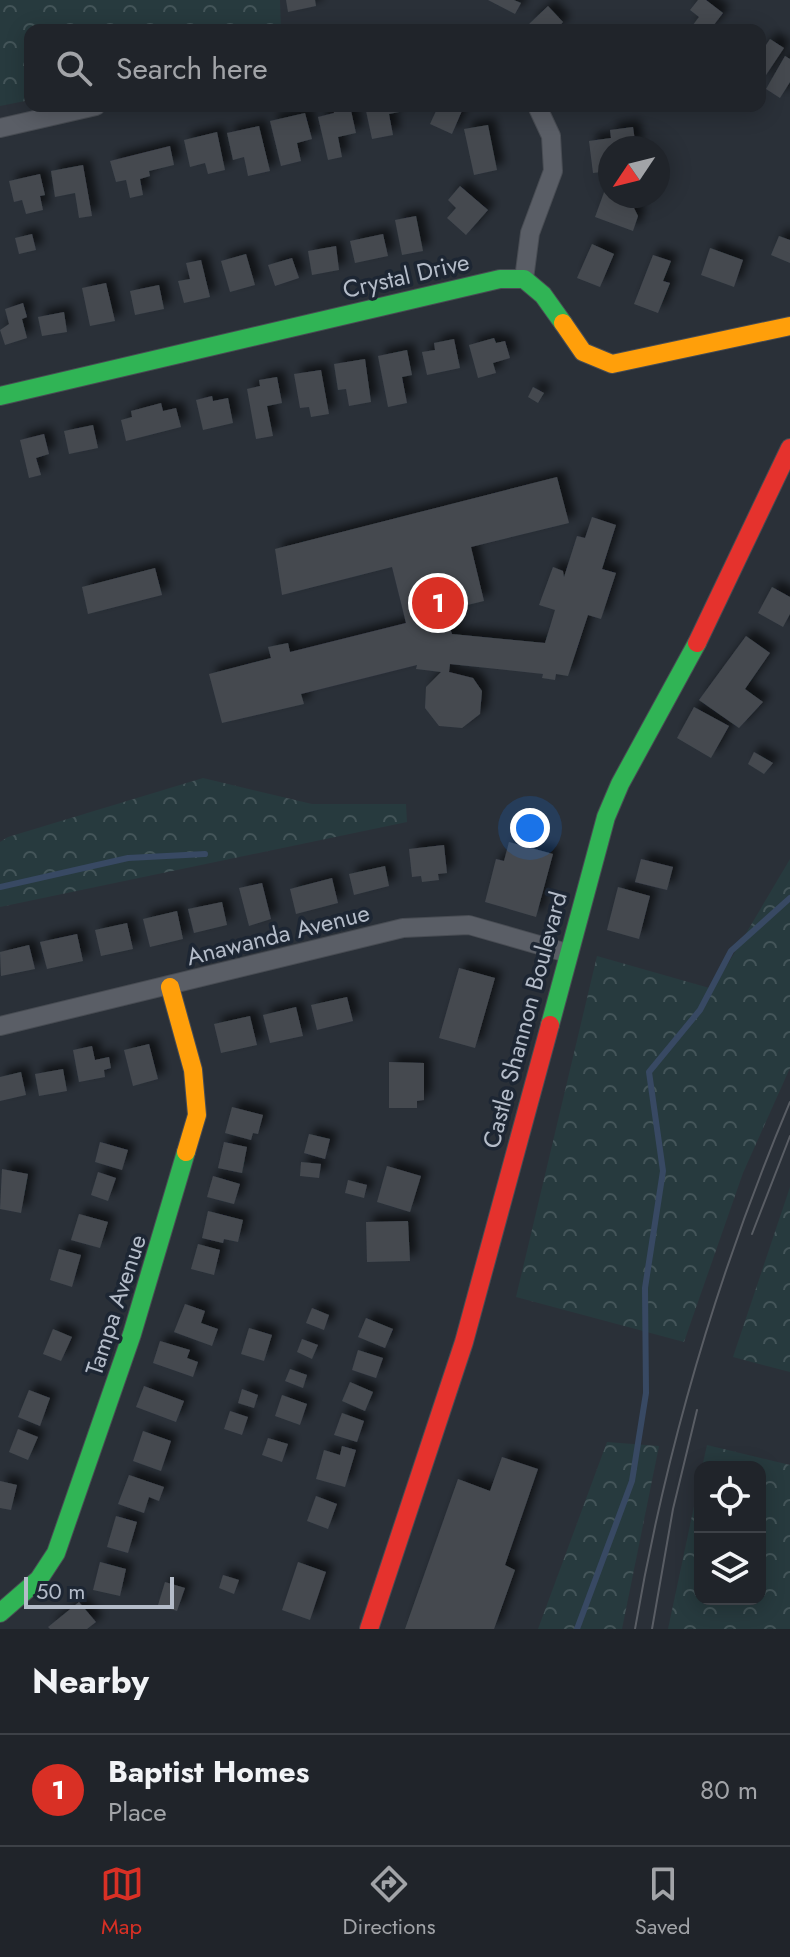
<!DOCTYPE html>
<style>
body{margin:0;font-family:Jost,sans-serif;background:#2d3036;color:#f1f3f6}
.controls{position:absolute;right:24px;bottom:24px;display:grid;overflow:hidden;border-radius:16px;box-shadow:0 4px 20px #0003}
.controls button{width:72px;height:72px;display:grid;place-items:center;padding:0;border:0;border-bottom:2px solid #3d4147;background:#20242a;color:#f1f3f6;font:40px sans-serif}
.compass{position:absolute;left:598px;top:136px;width:72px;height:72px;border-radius:50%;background:#20242a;box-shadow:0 4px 20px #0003;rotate:235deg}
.scale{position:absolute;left:24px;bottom:20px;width:150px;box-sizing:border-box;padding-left:8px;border:4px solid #b4bcc9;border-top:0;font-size:22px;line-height:28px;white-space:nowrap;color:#b4bcc9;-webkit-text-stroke:6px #1d2633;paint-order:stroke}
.you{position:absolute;left:530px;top:828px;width:28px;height:28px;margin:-20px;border:6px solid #fff;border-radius:50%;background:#1a73e8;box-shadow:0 0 0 12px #1a73e833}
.badge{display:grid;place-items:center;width:52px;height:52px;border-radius:50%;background:#d93025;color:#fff;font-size:26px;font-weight:700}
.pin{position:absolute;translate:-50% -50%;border:4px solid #fff;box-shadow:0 2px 8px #0006}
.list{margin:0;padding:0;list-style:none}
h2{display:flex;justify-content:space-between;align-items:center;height:104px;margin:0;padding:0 32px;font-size:34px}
h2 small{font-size:26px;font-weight:400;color:#a2a4a8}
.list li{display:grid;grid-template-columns:52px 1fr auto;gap:24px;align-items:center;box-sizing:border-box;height:112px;padding:0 32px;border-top:2px solid #3d4147}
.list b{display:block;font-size:30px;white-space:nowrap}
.list p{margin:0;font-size:26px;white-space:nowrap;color:#a2a4a8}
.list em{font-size:26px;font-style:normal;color:#a2a4a8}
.icon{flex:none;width:44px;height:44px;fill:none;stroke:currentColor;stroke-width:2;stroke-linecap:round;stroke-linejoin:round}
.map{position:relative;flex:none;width:790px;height:1629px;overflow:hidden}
.search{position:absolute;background:#20242a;box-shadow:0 4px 20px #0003;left:24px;right:24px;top:24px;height:88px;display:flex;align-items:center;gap:20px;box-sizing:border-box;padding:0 28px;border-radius:16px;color:#a2a4a8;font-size:30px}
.sheet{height:216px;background:#20242a}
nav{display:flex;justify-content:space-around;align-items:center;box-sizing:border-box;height:112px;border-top:2px solid #3d4147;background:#20242a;font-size:22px;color:#a2a4a8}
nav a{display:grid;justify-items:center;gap:4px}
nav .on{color:#d93025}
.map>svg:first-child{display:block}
</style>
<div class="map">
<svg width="790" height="1629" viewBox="0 0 790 1629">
<defs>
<pattern id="forest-crowns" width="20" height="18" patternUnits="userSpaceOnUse" patternTransform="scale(2)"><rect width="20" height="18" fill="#273a3e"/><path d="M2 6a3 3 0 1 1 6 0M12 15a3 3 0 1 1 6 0" fill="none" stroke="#445559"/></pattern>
<filter id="shadow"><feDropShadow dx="7" dy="-7" stdDeviation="4" flood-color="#0009"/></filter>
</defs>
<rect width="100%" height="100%" fill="#2a3038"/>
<g fill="url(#forest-crowns)">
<path d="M0,0H280L281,30H30V100L0,106Z"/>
<path d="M203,778L312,804H406L407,822L0,907V842L8,837Z"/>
<path d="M790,859V1068L743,1173L684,1342L516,1297L597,956L713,989Z"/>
<path d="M790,1187V1372L733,1357Z"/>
<path d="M607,1442L659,1446L622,1629H538Z"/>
<path d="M707,1445L790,1465V1629H668L700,1478V1599H760V1467H702Z"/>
</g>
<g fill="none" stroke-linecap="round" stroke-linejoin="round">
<g stroke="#384963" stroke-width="6">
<path d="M0,887L128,858L205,854"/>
<path d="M577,1629L632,1481L646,1393L645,1288L663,1171L649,1072L700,1010L731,951L790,898"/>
</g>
</g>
<g fill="#444950" filter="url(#shadow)">
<path d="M286,0H315L316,6L288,12Z"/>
<path d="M488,0H514L521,3L515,14Z"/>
<path d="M698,0H706L723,13L710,30H689L699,17L690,10Z"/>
<path d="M548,6L563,22L558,28L560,30H534L529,24Z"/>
<path d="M770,39L784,48L760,84V54Z"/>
<path d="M785,56L790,59V82L780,98L766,89Z"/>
<path d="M350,106L356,133L338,137L342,157L328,160L318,117L334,113L333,107Z"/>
<path d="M365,106H398L399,112L389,114L393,135L372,139Z"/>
<path d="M425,106H464L452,134L430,124L436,111Z"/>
<path d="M305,113L312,139L297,143L301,161L281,166L270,121Z"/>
<path d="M488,125L497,170L474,175L464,129Z"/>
<path d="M259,126L270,171L248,176L244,157L233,160L227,133Z"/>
<path d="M633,127L636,148H610V171L593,173L589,141L611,138L610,130Z"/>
<path d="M217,132L225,170L208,174L205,163L190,167L184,140Z"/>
<path d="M170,146L174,165L149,171L150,176L140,179L143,195L130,198L126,180L116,182L110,161Z"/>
<path d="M83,165L92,216L79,218L75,193L55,197L51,171Z"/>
<path d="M40,174L45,195L40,196L43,210L26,214L22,200L14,202L9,181Z"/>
<path d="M460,186L488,210L466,235L447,218L456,208L448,200Z"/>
<path d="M606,187L610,196H628L638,216L633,231L595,217Z"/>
<path d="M416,216L423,251L402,255L395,220Z"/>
<path d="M32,234L36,250L19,254L15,238Z"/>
<path d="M383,234L388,256L355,263L350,241Z"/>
<path d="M779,236L790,240V263L771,255Z"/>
<path d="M592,244L614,254L600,287L577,278Z"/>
<path d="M336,246L339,270L312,275L308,251Z"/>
<path d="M710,248L743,260L734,287L701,275Z"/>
<path d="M246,254L255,285L230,292L221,261Z"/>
<path d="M653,255L671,261L663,281L670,283L658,313L634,304Z"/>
<path d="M292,258L299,278L275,286L268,265Z"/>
<path d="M201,260L210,297L184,303L178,281L190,279L186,263Z"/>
<path d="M106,283L115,321L90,326L82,288Z"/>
<path d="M159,285L164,309L135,315L130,291Z"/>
<path d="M23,303L27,317L22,319L27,338L5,345L0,330L9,324L5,309Z"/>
<path d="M64,312L67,332L42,336L38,317Z"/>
<path d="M494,338L496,343L505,341L510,358L493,363L496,373L478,378L469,345Z"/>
<path d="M454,339L460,368L427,375L422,352L435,350L434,343Z"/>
<path d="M407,350L412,375L402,377L407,403L388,407L378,356Z"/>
<path d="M365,359L371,402L349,406L346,389L338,390L334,364Z"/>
<path d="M321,370L329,414L311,417L309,407L300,408L294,374Z"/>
<path d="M277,377L282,403L267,406L273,436L256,439L247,389L260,386L259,380Z"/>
<path d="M533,387L544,393L538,403L528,397Z"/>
<path d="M212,396L213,401L228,398L233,423L203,430L196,400Z"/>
<path d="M161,403L163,411L176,408L181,427L126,441L121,420L132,417L131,411Z"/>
<path d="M93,425L98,448L69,454L64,431Z"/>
<path d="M44,434L49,454L36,458L41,475L29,478L20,440Z"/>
<path d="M557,477L569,523L471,547L484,601L451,609L456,626L450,628L452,634L545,643L555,610L539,605L553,567L563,571L564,577L577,536L585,538L592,517L616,525L602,569L616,573L601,619L588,615L568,676L556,674L555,680L542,678L543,674L450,664L449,672L473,678L482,691L480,714L462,728L439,726L425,708L426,687L441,672L416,669L417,665L301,694L304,704L222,723L209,674L271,658L268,647L288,643L290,652L406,623L392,567L282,595L275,549Z"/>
<path d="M155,568L162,595L88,614L82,587Z"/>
<path d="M772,587L790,597V614L783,627L758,613Z"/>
<path d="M746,636L770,653L745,689L763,702L739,728L699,700Z"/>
<path d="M694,707L729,726L711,758L677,738Z"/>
<path d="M754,752L773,763L764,774L748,764Z"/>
<path d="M509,842L553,854L536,917L485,902L496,859L504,861Z"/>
<path d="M444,845L447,873L438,874L439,880L422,882L421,876L412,877L409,849Z"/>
<path d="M641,859L673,867L667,890L635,882Z"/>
<path d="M385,866L389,886L354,895L349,874Z"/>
<path d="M332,878L338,903L296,914L290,889Z"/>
<path d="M262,883L271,919L249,926L239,888Z"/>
<path d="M618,887L650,896L639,939L607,930Z"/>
<path d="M222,902L227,925L194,933L188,909Z"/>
<path d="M177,911L183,939L150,947L143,919Z"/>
<path d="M127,923L133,949L101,956L95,930Z"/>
<path d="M77,934L83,961L47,969L40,942Z"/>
<path d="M29,945L35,969L1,976L0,952Z"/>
<path d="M459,968L495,978L475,1048L439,1038Z"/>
<path d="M347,997L353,1021L317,1030L311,1005Z"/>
<path d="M296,1007L303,1036L270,1043L263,1015Z"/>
<path d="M250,1016L257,1045L221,1053L214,1024Z"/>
<path d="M149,1044L158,1079L133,1086L124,1050Z"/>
<path d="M92,1046L95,1060L109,1057L111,1068L104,1070L105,1077L79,1082L73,1050Z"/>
<path d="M389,1062L424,1063V1100L417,1101V1108H389Z"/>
<path d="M63,1069L67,1091L39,1096L35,1074Z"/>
<path d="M21,1072L26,1095L0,1101V1077Z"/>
<path d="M232,1107L263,1115L258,1134L253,1133L251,1140L225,1133Z"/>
<path d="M309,1134L330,1139L325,1159L304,1153Z"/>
<path d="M100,1142L128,1150L122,1170L95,1162Z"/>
<path d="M224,1142L247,1147L242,1173L218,1168Z"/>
<path d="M301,1162L321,1164L319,1178L300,1176Z"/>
<path d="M387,1166L421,1176L410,1212L377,1202Z"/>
<path d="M2,1169L28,1174L21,1213L0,1209Z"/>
<path d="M98,1172L116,1178L108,1201L91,1195Z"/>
<path d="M213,1176L240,1184L234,1204L207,1197Z"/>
<path d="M348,1180L367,1185L364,1198L345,1193Z"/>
<path d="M208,1211L243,1220L238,1242L224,1239L223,1243L202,1238Z"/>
<path d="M79,1214L108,1222L100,1248L71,1240Z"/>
<path d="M408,1221L410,1261L367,1262L366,1222Z"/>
<path d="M198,1244L220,1250L214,1275L191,1269Z"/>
<path d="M59,1249L81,1255L72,1287L50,1280Z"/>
<path d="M185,1304L205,1311L201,1323L218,1329L212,1346L174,1332Z"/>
<path d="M312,1308L329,1315L324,1330L306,1323Z"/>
<path d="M366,1318L393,1329L385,1348L358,1337Z"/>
<path d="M249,1328L272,1335L264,1361L241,1354Z"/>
<path d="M53,1329L72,1337L61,1361L43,1354Z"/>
<path d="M302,1339L318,1345L312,1359L297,1352Z"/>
<path d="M160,1341L190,1350L187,1358L198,1362L193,1377L153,1363Z"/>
<path d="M358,1350L383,1358L376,1378L352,1370Z"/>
<path d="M290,1369L307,1375L303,1388L285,1381Z"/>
<path d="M350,1382L373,1392L365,1411L342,1401Z"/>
<path d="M144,1386L184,1401L176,1422L136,1407Z"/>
<path d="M242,1389L258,1395L254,1408L238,1403Z"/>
<path d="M29,1390L50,1398L40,1426L18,1417Z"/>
<path d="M282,1395L307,1404L300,1425L275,1416Z"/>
<path d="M230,1411L248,1417L242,1435L224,1429Z"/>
<path d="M342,1413L364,1421L357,1442L334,1435Z"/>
<path d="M18,1429L38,1437L28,1460L9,1452Z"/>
<path d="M143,1431L171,1441L161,1471L133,1461Z"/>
<path d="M268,1438L288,1444L282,1462L262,1455Z"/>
<path d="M342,1446L356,1450L345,1487L316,1479L324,1450L340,1455Z"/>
<path d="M502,1457L538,1469L505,1565L515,1570L494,1629H405L458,1479L490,1491Z"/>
<path d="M129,1475L164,1487L159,1501L149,1497L144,1513L118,1504Z"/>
<path d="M0,1481L17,1485L11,1510L0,1508Z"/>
<path d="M316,1496L337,1504L328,1529L307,1521Z"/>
<path d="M116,1516L137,1522L128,1553L107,1547Z"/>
<path d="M100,1562L126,1569L120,1596L93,1590Z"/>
<path d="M298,1562L326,1572L310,1620L282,1610Z"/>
<path d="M223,1575L239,1580L234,1594L219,1588Z"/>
<path d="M165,1582L185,1588L177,1611L158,1605Z"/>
<path d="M79,1602L96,1622L87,1629H50L48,1627Z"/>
</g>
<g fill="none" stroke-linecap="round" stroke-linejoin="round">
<defs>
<g id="street">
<path d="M0,128L96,106"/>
<path d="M524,279L530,233L553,171L551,136L537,106"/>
<path d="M0,1026L403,928L469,925L567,953"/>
</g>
<g id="fast">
<path d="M0,396L500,279H524L543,295L563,323"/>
<path d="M550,1025L606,817L620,784L697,643"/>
<path d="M0,1613L39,1579L56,1553L132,1334L186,1152"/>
</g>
<g id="slow">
<path d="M563,323L583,352L612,364L790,326"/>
<path d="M170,987L193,1070L197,1115L186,1152"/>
</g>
<g id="jam">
<path d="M697,643L790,448"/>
<path d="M369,1629L464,1342L550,1025"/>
</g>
</defs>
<use href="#street" stroke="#484c53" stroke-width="20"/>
<use href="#fast" stroke="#484c53" stroke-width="20"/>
<use href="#slow" stroke="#484c53" stroke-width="20"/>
<use href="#jam" stroke="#484c53" stroke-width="20"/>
<use href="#street" stroke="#5a5e66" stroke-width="18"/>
<use href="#fast" stroke="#30b455" stroke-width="18"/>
<use href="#slow" stroke="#ff9f0a" stroke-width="18"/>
<use href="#jam" stroke="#e5322d" stroke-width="18"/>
<g stroke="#595d64" stroke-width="2">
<path d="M752,1234L790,1136"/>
<path d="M635,1629C666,1449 719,1270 790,1102"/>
<path d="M652,1629L673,1509L697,1410"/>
</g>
</g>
<g text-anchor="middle" stroke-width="7" stroke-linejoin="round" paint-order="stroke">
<g font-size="24" fill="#b4bcc9" stroke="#1d2633">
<text transform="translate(406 276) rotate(-13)" y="8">Crystal Drive</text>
<text transform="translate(278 935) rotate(-14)" y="8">Anawanda Avenue</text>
<text transform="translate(525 1020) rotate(-75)" y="8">Castle Shannon Boulevard</text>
<text transform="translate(116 1305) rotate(-72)" y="8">Tampa Avenue</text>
</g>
</g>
</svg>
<div class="controls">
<button><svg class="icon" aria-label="locate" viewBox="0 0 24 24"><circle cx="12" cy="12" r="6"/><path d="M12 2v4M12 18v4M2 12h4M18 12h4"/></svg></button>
<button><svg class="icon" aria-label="layers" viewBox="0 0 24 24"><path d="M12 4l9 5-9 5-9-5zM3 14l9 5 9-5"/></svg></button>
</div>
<svg class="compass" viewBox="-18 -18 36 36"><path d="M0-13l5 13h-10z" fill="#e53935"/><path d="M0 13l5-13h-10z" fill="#a2a4a8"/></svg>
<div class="scale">50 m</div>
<div class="you"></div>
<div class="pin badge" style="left:438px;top:603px">1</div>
<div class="search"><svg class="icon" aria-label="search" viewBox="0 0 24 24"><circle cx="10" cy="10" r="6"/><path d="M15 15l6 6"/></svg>Search here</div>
</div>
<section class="sheet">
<h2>Nearby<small></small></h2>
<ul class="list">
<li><span class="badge">1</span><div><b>Baptist Homes</b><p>Place</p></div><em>80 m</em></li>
</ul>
</section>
<nav>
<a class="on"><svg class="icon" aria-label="map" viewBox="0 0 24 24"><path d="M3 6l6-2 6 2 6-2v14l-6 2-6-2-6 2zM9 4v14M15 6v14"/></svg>Map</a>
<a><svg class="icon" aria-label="directions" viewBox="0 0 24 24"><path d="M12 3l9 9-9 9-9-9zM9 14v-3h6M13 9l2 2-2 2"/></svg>Directions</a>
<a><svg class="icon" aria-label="saved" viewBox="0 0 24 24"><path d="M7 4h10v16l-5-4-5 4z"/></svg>Saved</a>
</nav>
